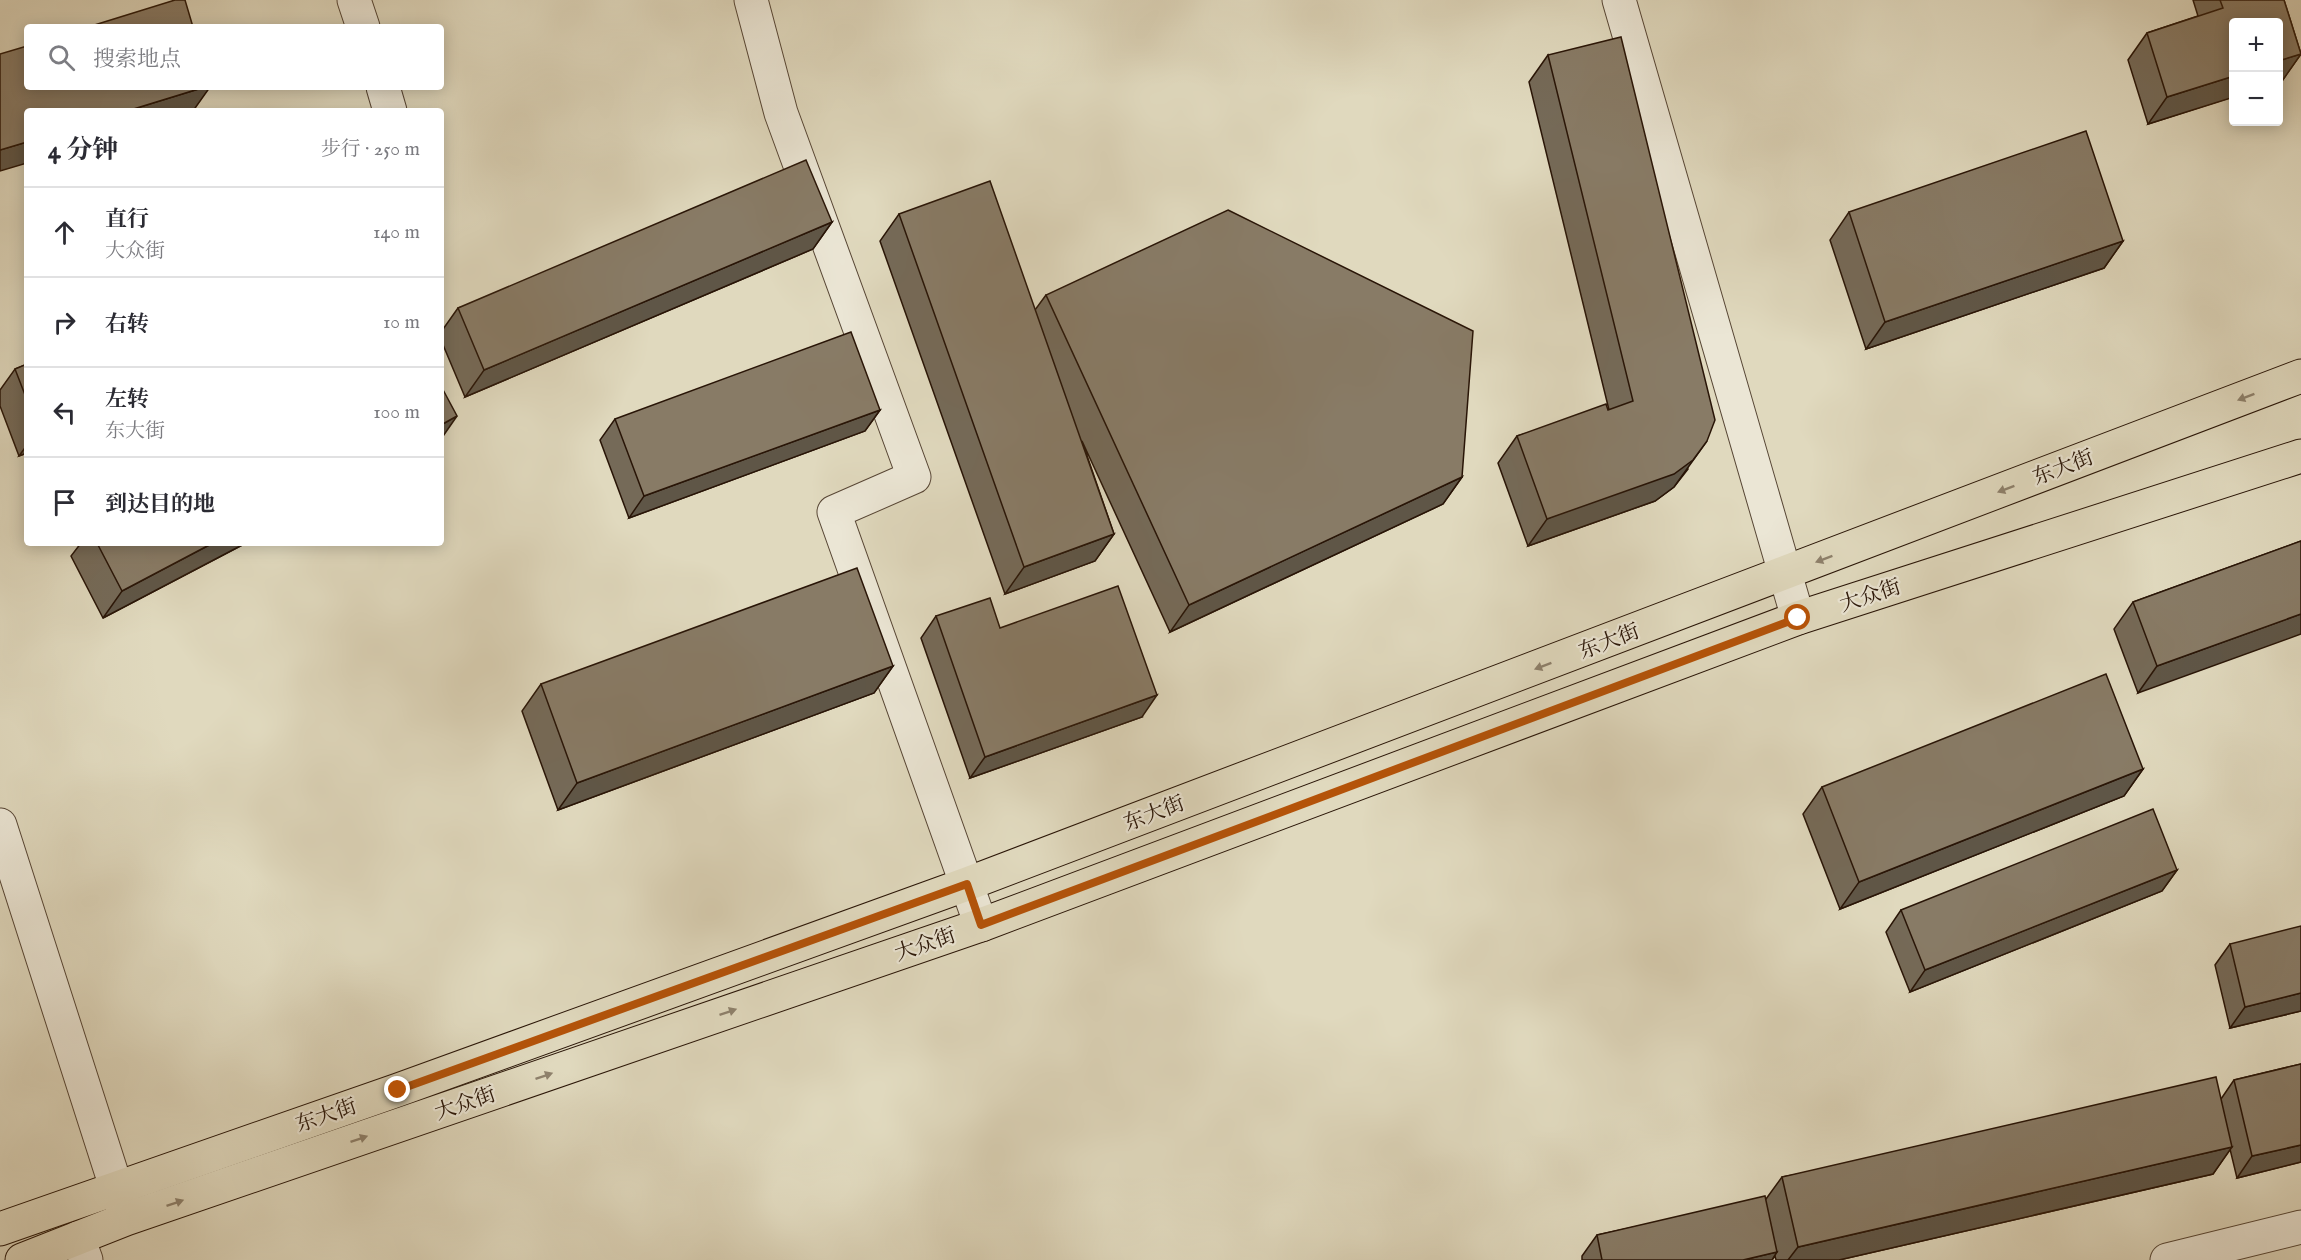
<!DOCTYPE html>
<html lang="zh">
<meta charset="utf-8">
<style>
body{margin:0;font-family:"IM FELL English","Noto Serif SC",serif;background:#f7f7f7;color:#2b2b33}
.controls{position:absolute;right:18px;top:18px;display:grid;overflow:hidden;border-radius:6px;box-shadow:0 3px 15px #0003}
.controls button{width:54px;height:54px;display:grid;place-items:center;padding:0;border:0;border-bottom:2px solid #e1e1e2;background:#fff;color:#2b2b33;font:30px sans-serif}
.stop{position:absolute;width:18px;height:18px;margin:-14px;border:4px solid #b45309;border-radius:50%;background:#fff}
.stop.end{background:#b45309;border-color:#fff;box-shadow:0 2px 6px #0008}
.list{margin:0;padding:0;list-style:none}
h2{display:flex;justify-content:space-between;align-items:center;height:78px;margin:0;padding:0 24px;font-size:26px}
h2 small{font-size:20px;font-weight:400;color:#7c7c81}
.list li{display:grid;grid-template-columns:39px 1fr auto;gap:18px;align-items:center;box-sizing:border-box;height:90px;padding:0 24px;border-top:2px solid #e1e1e2}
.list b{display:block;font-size:22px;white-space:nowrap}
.list p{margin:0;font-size:20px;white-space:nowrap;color:#7c7c81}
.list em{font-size:20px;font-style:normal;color:#7c7c81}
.icon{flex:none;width:33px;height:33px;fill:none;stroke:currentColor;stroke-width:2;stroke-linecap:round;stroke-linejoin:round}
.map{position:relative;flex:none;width:2301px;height:1260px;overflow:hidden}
.search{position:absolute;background:#fff;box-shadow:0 3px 15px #0003;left:24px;top:24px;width:420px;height:66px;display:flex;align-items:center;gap:15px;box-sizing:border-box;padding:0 21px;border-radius:6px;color:#7c7c81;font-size:22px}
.panel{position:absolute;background:#fff;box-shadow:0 3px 15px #0003;left:24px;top:108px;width:420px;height:438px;border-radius:6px}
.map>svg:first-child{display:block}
</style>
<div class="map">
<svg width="2301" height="1260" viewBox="0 0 2301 1260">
<rect width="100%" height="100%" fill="#e0d9be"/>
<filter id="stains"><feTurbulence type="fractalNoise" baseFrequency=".00333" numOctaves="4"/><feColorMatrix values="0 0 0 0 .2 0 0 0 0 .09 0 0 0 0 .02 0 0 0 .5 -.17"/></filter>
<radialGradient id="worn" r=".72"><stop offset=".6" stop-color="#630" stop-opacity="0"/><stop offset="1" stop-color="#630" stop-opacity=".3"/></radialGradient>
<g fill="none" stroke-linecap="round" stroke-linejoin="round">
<defs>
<g id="street">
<path d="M354,0L363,27"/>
<path d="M751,0L781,113L914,477L834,512L981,925"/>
<path d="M1619,0L1798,618"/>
<path d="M383,87L390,111"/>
<path d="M0,825L125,1215"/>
<path d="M78,1238L86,1260"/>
<path d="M2167,1260L2301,1227"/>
</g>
<g id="primary">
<path d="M0,1229L398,1090L967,884L2301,376"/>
<path d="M22,1260L126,1219L981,925L1798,618L2301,456"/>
</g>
</defs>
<use href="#street" stroke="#574635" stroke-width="35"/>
<use href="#primary" stroke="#291507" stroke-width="35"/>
<use href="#street" stroke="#ebe6d5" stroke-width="33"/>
<use href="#primary" stroke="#e0d9be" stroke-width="33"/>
</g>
<g fill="#756a58" stroke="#291507" stroke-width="1.5">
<path d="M2193,0H2284L2301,54L2282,81L2148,124L2128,60L2147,33L2198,16Z"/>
<path d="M1548,55L1688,469L1674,487L1655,501L1528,546L1498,463L1517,436L1609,410L1529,82Z"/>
<path d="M1849,212L2123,241L2104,268L1866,349L1830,240Z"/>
<path d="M899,214L1035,310L1046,295L1462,477L1443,504L1170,632L1082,441L1114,534L1095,561L1005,594L880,241Z"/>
<path d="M832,222L813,249L465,397L441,340V332L458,308Z"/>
<path d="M27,364V453L19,456L0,406V390L15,369Z"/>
<path d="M880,410L865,431L629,518L600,440L615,419Z"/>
<path d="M2301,541L2138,693L2114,629L2133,602Z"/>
<path d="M81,543H246L103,618L71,556Z"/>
<path d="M936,616L1142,717L970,778L921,638Z"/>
<path d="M893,666L874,693L558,810L522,711L541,684Z"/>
<path d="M2143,769L2124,796L1840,909L1803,814L1822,787Z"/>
<path d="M2177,870L2162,891L1910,992L1886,932L1901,910Z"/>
<path d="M2230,944L2301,1011L2230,1028L2215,965Z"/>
<path d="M2301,1064V1162L2237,1178L2230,1149L2213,1174L1839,1260H1776L1775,1256L1772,1260H1582V1256L1597,1235L1766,1199L1782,1177L2221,1099L2234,1080Z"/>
</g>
<g fill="#5f5647" stroke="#291507" stroke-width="1.5">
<path d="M2301,54L2282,81L2278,82V61Z"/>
<path d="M2234,76V97L2148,124L2167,97Z"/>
<path d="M205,87H210L193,111H127Z"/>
<path d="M27,142V163L0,171V150Z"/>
<path d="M832,222L813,249L465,397L484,370Z"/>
<path d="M2123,241L2104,268L1866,349L1885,322Z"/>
<path d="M880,410L865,431L629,518L644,496Z"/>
<path d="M457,416L441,439V425Z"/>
<path d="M1707,441L1674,487L1655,501L1528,546L1547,519Z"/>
<path d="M27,445V453L19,456Z"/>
<path d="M1462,477L1443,504L1170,632L1189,605Z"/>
<path d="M1114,534L1095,561L1005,594L1024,567Z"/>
<path d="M213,543H246L103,618L122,591Z"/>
<path d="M2301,614V634L2138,693L2157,666Z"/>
<path d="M893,666L874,693L558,810L577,783Z"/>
<path d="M1157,695L1142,717L970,778L985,757Z"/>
<path d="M2143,769L2124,796L1840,909L1859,882Z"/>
<path d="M2177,870L2162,891L1910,992L1925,970Z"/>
<path d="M2301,993V1011L2230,1028L2245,1007Z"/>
<path d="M2301,1145V1162L2237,1178L2252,1156Z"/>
<path d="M2232,1147L2213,1174L1839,1260H1788L1798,1247Z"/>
<path d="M1777,1252L1772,1260H1743Z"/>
</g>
<g fill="#887b66" stroke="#291507" stroke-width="1.5">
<path d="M175,0H185L193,27H88Z"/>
<path d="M2220,0H2284L2301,54L2278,61V22H2234V76L2167,97L2147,33L2223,8Z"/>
<path d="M1621,37L1715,420L1707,441L1693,460L1674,474L1547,519L1517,436L1606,404L1608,410L1633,401L1548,55Z"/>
<path d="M27,46V87H205L127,111H27V142L0,150V54Z"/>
<path d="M2086,131L2123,241L1885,322L1849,212Z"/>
<path d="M806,160L832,222L484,370L458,308Z"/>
<path d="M990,181L1114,534L1024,567L899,214Z"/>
<path d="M1228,210L1473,331L1462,477L1189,605L1046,295Z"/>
<path d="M851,332L880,410L644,496L615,419Z"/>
<path d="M27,364V400L15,369Z"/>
<path d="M441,386L457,416L441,425Z"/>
<path d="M2301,541V614L2157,666L2133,602Z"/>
<path d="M97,543H213L122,591Z"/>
<path d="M857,568L893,666L577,783L541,684Z"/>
<path d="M1118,586L1157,695L985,757L936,616L990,598L1000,628Z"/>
<path d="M2106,674L2143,769L1859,882L1822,787Z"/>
<path d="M2153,809L2177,870L1925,970L1901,910Z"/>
<path d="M2301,926V993L2245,1007L2230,944Z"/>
<path d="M2301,1064V1145L2252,1156L2234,1080Z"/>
<path d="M2216,1077L2232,1147L1798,1247L1782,1177Z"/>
<path d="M1765,1196L1777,1252L1743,1260H1602L1597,1235Z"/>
</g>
<defs><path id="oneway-solid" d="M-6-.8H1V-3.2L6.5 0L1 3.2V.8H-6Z" transform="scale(1.5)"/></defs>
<g fill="#8e816c">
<use href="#oneway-solid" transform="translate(2246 397) rotate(159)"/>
<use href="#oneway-solid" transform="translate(2006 489) rotate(159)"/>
<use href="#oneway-solid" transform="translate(1824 559) rotate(159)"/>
<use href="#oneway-solid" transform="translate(1543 666) rotate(159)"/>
<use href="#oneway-solid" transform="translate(728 1012) rotate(-19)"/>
<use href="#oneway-solid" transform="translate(544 1076) rotate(-19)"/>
<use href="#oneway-solid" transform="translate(359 1139) rotate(-19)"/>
<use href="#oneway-solid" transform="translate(175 1203) rotate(-19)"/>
</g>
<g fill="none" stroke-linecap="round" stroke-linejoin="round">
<path stroke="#b45309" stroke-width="8" d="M398,1090L967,884L981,925L1798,618"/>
</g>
<g text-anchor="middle" stroke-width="4.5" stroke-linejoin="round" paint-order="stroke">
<g font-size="21" fill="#291507" stroke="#ebe6d5">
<text transform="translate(2063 467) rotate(-21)" y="7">东大街</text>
<text transform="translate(1870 595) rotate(-18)" y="7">大众街</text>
<text transform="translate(1609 641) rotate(-21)" y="7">东大街</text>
<text transform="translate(1154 813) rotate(-21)" y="7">东大街</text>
<text transform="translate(925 944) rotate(-19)" y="7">大众街</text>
<text transform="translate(465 1103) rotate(-19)" y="7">大众街</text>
<text transform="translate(326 1115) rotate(-19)" y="7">东大街</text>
</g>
</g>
<rect width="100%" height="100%" filter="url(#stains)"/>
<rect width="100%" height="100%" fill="url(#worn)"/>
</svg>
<div class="controls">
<button>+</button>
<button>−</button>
</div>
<div class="stop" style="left:1798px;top:618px"></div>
<div class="stop end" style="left:398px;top:1090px"></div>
<div class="search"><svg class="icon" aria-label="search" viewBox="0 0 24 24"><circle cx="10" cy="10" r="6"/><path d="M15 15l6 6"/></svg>搜索地点</div>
<section class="panel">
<h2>4 分钟<small>步行 · 250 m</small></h2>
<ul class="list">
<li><svg class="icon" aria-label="ahead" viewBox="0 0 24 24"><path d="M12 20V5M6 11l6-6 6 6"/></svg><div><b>直行</b><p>大众街</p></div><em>140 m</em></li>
<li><svg class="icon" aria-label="right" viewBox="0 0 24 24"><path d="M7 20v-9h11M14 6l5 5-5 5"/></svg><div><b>右转</b></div><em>10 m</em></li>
<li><svg class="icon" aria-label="left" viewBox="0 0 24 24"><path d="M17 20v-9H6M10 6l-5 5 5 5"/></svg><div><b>左转</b><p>东大街</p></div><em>100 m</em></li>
<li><svg class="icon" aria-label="arrive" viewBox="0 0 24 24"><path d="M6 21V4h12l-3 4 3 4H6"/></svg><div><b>到达目的地</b></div></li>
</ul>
</section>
</div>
